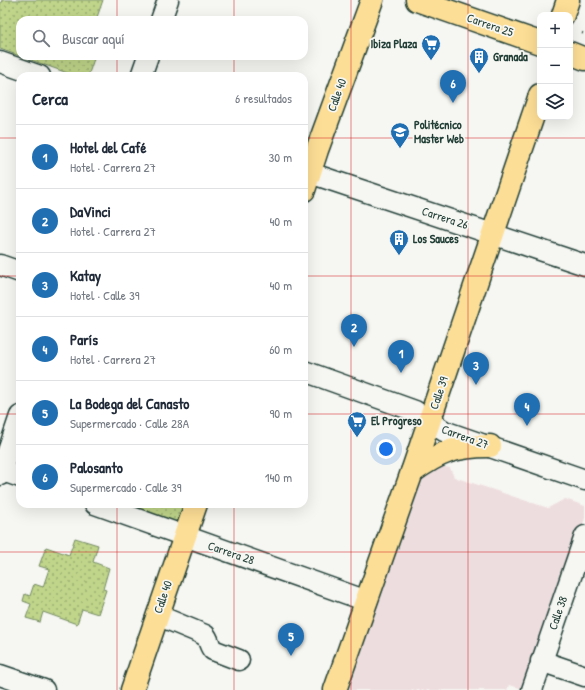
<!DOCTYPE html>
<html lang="es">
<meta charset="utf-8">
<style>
body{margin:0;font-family:"Patrick Hand",sans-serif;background:#f2f2f3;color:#1f2937}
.controls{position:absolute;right:12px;top:12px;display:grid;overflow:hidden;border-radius:8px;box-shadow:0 4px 16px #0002}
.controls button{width:36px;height:36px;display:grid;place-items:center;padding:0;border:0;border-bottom:1px solid #e0e1e3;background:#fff;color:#1f2937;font:20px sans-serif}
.you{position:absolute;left:386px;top:449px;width:14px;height:14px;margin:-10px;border:3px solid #fff;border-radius:50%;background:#1a73e8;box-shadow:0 0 0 6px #1a73e833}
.badge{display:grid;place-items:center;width:26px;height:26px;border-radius:50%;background:#1f6fb2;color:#fff;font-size:13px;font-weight:700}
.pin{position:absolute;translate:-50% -33px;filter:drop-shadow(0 1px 2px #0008)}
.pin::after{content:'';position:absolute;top:21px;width:14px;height:12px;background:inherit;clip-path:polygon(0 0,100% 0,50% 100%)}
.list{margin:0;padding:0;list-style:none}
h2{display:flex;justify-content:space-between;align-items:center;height:52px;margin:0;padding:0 16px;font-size:17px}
h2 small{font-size:13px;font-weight:400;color:#747a83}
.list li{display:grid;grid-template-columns:26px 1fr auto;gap:12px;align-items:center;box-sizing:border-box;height:64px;padding:0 16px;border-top:1px solid #e0e1e3}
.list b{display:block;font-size:15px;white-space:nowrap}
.list p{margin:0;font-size:13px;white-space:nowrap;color:#747a83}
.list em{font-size:13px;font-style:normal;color:#747a83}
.icon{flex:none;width:22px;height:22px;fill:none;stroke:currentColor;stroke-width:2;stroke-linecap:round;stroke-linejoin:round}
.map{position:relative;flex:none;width:585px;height:690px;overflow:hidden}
.search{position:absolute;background:#fff;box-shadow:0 4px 16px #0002;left:16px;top:16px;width:292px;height:44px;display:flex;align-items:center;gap:10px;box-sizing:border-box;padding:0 14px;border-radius:12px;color:#747a83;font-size:15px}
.panel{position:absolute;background:#fff;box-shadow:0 4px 16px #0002;left:16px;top:72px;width:292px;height:436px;border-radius:12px}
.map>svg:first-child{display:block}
</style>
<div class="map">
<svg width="585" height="690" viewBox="0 0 585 690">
<defs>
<pattern id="grass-dots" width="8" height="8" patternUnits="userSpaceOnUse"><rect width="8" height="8" fill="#c0d58a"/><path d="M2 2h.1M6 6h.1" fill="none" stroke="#9bae72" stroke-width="1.8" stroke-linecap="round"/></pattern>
</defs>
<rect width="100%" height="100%" fill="#f6f6f2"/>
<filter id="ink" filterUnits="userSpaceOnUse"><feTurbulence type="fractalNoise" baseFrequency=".025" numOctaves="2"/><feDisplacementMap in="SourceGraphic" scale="8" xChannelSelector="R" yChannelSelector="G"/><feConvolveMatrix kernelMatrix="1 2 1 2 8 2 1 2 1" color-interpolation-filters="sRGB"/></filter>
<g filter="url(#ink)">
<path fill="#eedddf" d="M439,466L450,468L454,477L548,508L565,499L585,506V518L527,690L509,685L507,690H345L420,478Z"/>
<g fill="url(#grass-dots)" stroke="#70895f">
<path d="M2,0H103L96,20H20V56H95L88,76H76L0,49V5Z"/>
<path d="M121,504H184L177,523Z"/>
<path d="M75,538L98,545L93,562L109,568L103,589L106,590L98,614L82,609L77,624L43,612L40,622L26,618L31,604L23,601L25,594L30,596L34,584L43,587L49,569L39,566L46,547L69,555Z"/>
</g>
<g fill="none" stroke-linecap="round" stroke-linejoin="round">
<defs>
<g id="minor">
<path d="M161,20L168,0"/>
<path d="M0,62L40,76"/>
<path d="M141,76L148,56"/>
<path d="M304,171L585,265"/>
<path d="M0,265L20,272"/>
<path d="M304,371L415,411L444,431L585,480"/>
<path d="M0,470L20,477"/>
<path d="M0,475L20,416"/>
<path d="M95,504L367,601"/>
<path d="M157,615L205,635C209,639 209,646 213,650L239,660"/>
<path d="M541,661L585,676"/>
<path d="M0,675L44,690"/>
<path d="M532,690L585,536"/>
</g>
<g id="major">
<path d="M417,0L540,43"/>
<path d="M563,15L568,0"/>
<path d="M570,53L585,59"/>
<path d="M304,190L317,150L372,0"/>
<path d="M412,472C440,452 455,446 490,446"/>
<path d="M132,690L196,504"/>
<path d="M335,690L412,472L540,95"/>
</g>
</defs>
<use href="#minor" stroke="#1f3d34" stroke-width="23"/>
<use href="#major" stroke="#1f3d34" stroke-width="25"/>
<path stroke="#1f3d34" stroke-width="2.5" stroke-dasharray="1 3" stroke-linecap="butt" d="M582,33L585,34"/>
<use href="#minor" stroke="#f6f6f2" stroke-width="20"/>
<use href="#major" stroke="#fdde96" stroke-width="22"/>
</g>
</g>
<path fill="none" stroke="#d62828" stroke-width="1" stroke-opacity="0.55" d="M117,0V20M234,0V20M351,0V690M468,0V690M117,56V76M234,56V76M0,138H20M304,138H585M0,276H20M304,276H585M0,414H20M304,414H585M117,504V690M234,504V690M0,552H585"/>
<defs>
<symbol id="supermarket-pin" viewBox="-11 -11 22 30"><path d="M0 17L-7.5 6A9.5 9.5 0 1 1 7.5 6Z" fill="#1f6fb2" stroke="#f6f6f2"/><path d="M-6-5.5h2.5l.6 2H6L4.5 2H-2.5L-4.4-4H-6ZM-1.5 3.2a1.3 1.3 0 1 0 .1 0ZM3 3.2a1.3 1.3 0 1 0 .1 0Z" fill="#fff"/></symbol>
<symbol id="building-pin" viewBox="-11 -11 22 30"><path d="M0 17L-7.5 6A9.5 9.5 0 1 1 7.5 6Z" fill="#1f6fb2" stroke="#f6f6f2"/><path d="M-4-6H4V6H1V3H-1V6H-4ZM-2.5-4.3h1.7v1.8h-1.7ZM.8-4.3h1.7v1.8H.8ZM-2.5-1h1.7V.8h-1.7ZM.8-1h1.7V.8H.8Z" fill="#fff"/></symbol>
<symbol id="university-pin" viewBox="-11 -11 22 30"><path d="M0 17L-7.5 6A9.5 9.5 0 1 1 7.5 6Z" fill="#1f6fb2" stroke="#f6f6f2"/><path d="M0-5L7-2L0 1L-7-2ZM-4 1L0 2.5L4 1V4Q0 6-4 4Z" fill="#fff"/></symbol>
</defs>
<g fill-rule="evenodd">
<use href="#supermarket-pin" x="420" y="33" width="22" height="30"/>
<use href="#building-pin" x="468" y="46" width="22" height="30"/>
<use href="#university-pin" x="389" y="121" width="22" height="30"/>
<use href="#building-pin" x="388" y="228" width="22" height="30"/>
<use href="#supermarket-pin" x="346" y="410" width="22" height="30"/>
</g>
<g text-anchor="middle" stroke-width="3.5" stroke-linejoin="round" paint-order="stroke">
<g font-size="12" fill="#1f3d34" stroke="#f6f6f2">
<text transform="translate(490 25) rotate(19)" y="4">Carrera 25</text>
<text transform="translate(337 95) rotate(-70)" y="4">Calle 40</text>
<text transform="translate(445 218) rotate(18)" y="4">Carrera 26</text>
<text transform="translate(439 393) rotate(-71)" y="4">Calle 39</text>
<text transform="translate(465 437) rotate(20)" y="4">Carrera 27</text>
<text transform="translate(231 553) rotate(19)" y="4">Carrera 28</text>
<text transform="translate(163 597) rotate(-71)" y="4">Calle 40</text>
<text transform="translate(558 613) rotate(-71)" y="4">Calle 38</text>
</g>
<g font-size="12" font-weight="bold" fill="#1f3d34" stroke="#f6f6f2" text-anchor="start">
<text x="417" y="48" text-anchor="end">Ibiza Plaza</text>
<text x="493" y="61">Granada</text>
<text x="414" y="129">Politécnico<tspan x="414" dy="14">Master Web</tspan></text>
<text x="413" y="243">Los Sauces</text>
<text x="371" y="425">El Progreso</text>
</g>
</g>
</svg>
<div class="controls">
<button>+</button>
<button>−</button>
<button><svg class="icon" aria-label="layers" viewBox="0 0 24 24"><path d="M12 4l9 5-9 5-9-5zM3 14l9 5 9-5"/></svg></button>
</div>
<div class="you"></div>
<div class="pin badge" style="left:401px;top:373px">1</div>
<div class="pin badge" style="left:354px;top:347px">2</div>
<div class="pin badge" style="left:476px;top:385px">3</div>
<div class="pin badge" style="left:527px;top:426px">4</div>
<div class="pin badge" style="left:291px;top:656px">5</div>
<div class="pin badge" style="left:453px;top:103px">6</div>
<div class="search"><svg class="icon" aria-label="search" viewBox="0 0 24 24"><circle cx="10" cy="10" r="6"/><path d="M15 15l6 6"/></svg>Buscar aquí</div>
<section class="panel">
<h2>Cerca<small>6 resultados</small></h2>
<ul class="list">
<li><span class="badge">1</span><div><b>Hotel del Café</b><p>Hotel · Carrera 27</p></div><em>30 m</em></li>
<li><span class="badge">2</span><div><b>DaVinci</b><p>Hotel · Carrera 27</p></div><em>40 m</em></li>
<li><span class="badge">3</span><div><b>Katay</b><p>Hotel · Calle 39</p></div><em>40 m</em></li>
<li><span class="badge">4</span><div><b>París</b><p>Hotel · Carrera 27</p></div><em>60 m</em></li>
<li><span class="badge">5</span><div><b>La Bodega del Canasto</b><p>Supermercado · Calle 28A</p></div><em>90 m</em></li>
<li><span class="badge">6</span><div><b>Palosanto</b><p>Supermercado · Calle 39</p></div><em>140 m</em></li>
</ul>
</section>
</div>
